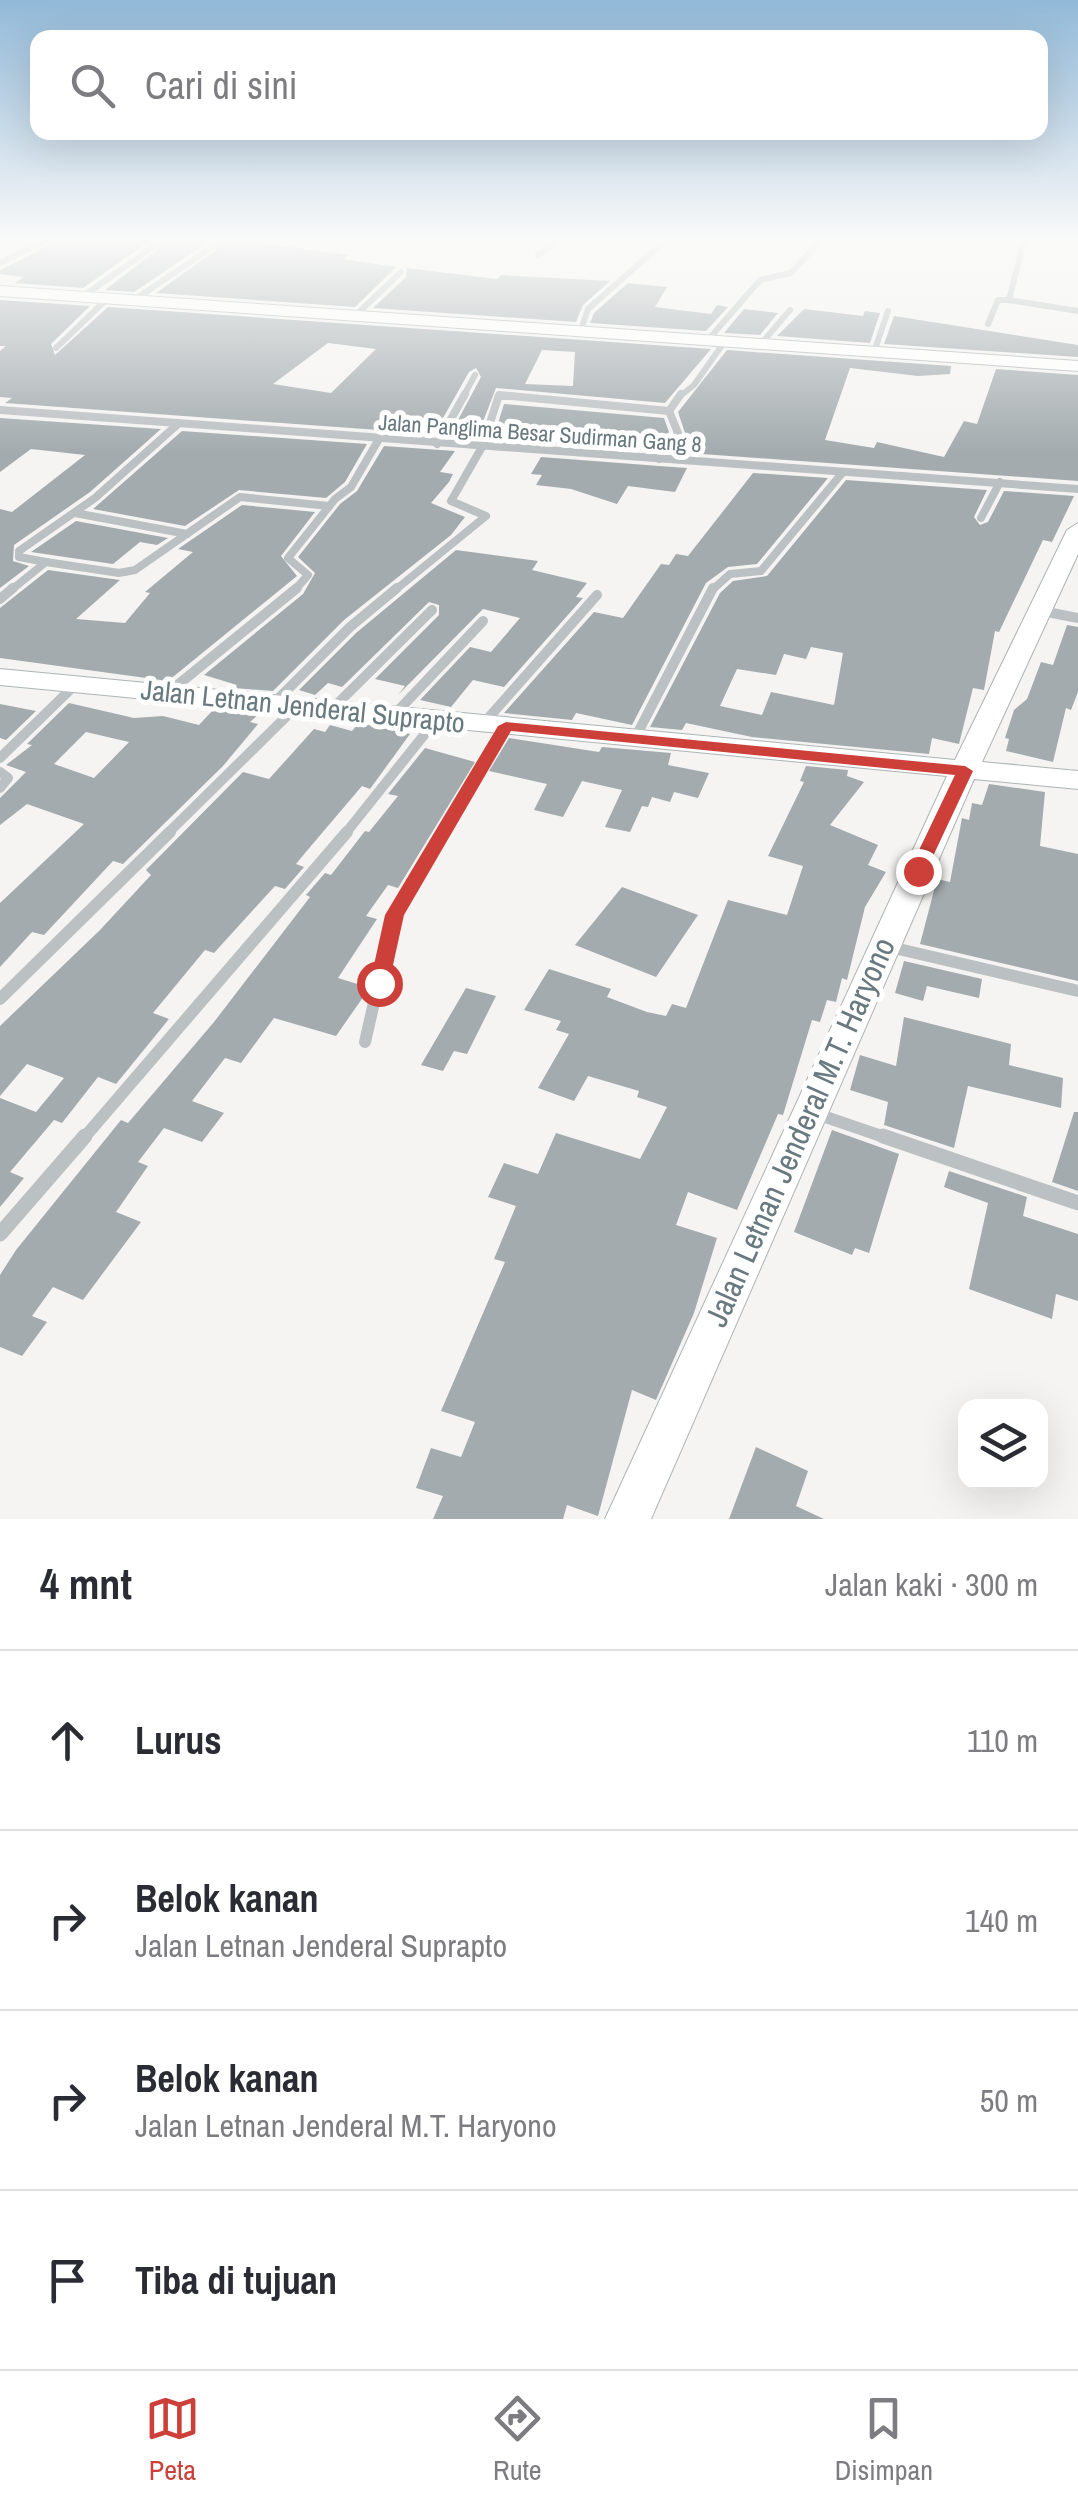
<!DOCTYPE html>
<html lang="id">
<meta charset="utf-8">
<style>
body{margin:0;font-family:"Archivo Narrow",sans-serif;background:#f7f7f7;color:#2b2b33}
.controls{position:absolute;right:30px;bottom:30px;display:grid;overflow:hidden;border-radius:20px;box-shadow:0 10px 40px #0002}
.controls button{width:90px;height:90px;display:grid;place-items:center;padding:0;border:0;border-bottom:2px solid #e1e1e2;background:#fff;color:#2b2b33;font:50px sans-serif}
.stop{position:absolute;width:30px;height:30px;margin:-22px;border:8px solid #cd403a;border-radius:50%;background:#fff}
.stop.end{background:#cd403a;border-color:#fff;box-shadow:0 2px 10px #0008}
.list{margin:0;padding:0;list-style:none}
h2{display:flex;justify-content:space-between;align-items:center;height:130px;margin:0;padding:0 40px;font-size:42px}
h2 small{font-size:32px;font-weight:400;color:#7c7c81}
.list li{display:grid;grid-template-columns:65px 1fr auto;gap:30px;align-items:center;box-sizing:border-box;height:180px;padding:0 40px;border-top:2px solid #e1e1e2}
.list b{display:block;font-size:38px;white-space:nowrap}
.list p{margin:0;font-size:32px;white-space:nowrap;color:#7c7c81}
.list em{font-size:32px;font-style:normal;color:#7c7c81}
.icon{flex:none;width:55px;height:55px;fill:none;stroke:currentColor;stroke-width:2;stroke-linecap:round;stroke-linejoin:round}
.map{position:relative;flex:none;width:1078px;height:1519px;overflow:hidden}
.search{position:absolute;background:#fff;box-shadow:0 10px 40px #0002;left:30px;right:30px;top:30px;height:110px;display:flex;align-items:center;gap:25px;box-sizing:border-box;padding:0 35px;border-radius:20px;color:#7c7c81;font-size:38px}
.sheet{height:850px;background:#fff}
nav{display:flex;justify-content:space-around;align-items:center;box-sizing:border-box;height:140px;border-top:2px solid #e1e1e2;background:#fff;font-size:28px;color:#7c7c81}
nav a{display:grid;justify-items:center;gap:5px}
nav .on{color:#cd403a}
.map>svg:first-child{display:block}
</style>
<div class="map">
<svg width="1078" height="1519" viewBox="0 0 1078 1519">
<rect width="100%" height="100%" fill="#f5f4f2"/>
<g fill="#a3abae" fill-rule="evenodd">
<path d="M52,240H151L83,288L15,283L24,277L0,274V270L48,246Z"/>
<path d="M170,240H211L134,292L105,290Z"/>
<path d="M230,240H264L260,243L348,255L343,259L396,267L355,307L156,293Z"/>
<path d="M407,268L497,279L501,275L610,281L583,305L576,322L373,308L406,277Z"/>
<path d="M628,283L667,287L655,307L711,314L717,305L728,307L706,331L590,323L594,313Z"/>
<path d="M0,300L90,306L51,344L55,355L108,307L711,349L665,403L496,388L477,437L450,435L481,377L476,368L469,372L434,434L5,403L12,398L0,397V351L6,346H0ZM328,343L376,349L331,393L273,384ZM542,350L575,352L573,386L525,384Z"/>
<path d="M744,309L778,313L760,335L724,333Z"/>
<path d="M804,309L863,316L865,311L880,313L870,343L777,336Z"/>
<path d="M894,316L1078,345V357L884,344Z"/>
<path d="M727,350L951,366L950,374L918,376L850,368L825,440L874,448L877,442L944,457L964,421L977,424L996,369L1078,375V481L674,452L685,433L678,412Z"/>
<path d="M504,404L664,418L669,432L656,451L493,439Z"/>
<path d="M0,418L161,429L90,492L14,545L13,561L29,566L0,588V509L12,512L85,455L31,449L0,472Z"/>
<path d="M182,431L367,444L345,482L326,498L239,490L185,526L93,509Z"/>
<path d="M384,446L455,451L440,472L453,474L449,482L431,503L465,517L451,535L344,620L273,691L234,688L237,685L204,675L303,594L315,573L298,557L340,504L357,491Z"/>
<path d="M541,457L659,466L687,468L675,492L628,486L617,504L571,489L536,485L542,475L531,474Z"/>
<path d="M753,473L828,478L757,564L728,567L706,583L632,725L576,713L572,720L504,713L594,612L623,618L661,564L669,565L676,554L688,556Z"/>
<path d="M846,480L987,490L974,517L980,525L988,522L1004,491L1074,496L1052,542L1043,540L999,632L995,631L984,690L973,688L959,744L932,738L929,754L752,737L686,723L682,730L650,727L720,593L733,581L767,576ZM811,647L843,653L834,705L771,692L762,715L720,706L737,669L776,675L784,654L806,659Z"/>
<path d="M242,505L315,512L281,556L297,576L168,681L0,658V608L48,570L120,580L76,619L125,623L150,593L145,592L193,552L178,549Z"/>
<path d="M76,521L168,538L157,545L140,542L113,564L31,552Z"/>
<path d="M456,550L538,561L532,570L587,583L576,597L583,598L504,687L473,680L451,707L420,700L470,647L491,652L520,618L483,609L398,695L405,686L375,679L439,615V605L429,602L342,687L328,683L315,695L299,690L356,633Z"/>
<path d="M1067,625L1078,627V692L1071,710L1066,708L1053,762L1006,751L1009,739L1005,738L1014,710L1027,699L1041,662L1053,665Z"/>
<path d="M69,703L134,718L163,716L199,725L214,709L259,714L250,722L258,724L223,766L123,864L113,861L44,935L32,932L0,967V903L84,824L27,804L0,825V798L26,772L6,765L32,745L27,744ZM86,732L129,742L94,778L54,764Z"/>
<path d="M0,704L36,711L6,740L0,738Z"/>
<path d="M359,723L410,734L370,789L362,786L305,853L296,864L304,867L285,889L275,886L214,953L205,950L153,1013L169,1019L116,1084L98,1077L62,1123L54,1120L10,1172L24,1178L0,1207V1098L36,1112L64,1078L27,1064L0,1096V1026L100,930L151,875L146,870L243,772L269,779L314,729L325,732L330,725L352,731Z"/>
<path d="M509,738L599,752L602,747L671,753L668,765L709,773L698,798L674,792L670,802L652,797L648,807L642,806L630,832L605,827L622,790L582,781L563,817L534,810L547,784L489,771Z"/>
<path d="M425,748L475,762L398,888L388,885L366,916L377,919L338,978L367,987L366,993L336,1036L274,1018L241,1063L225,1058L192,1101L224,1113L202,1142L164,1128L138,1162L148,1166L116,1212L141,1222L83,1300L53,1287L32,1316L47,1322L22,1356L0,1347V1275L16,1250L121,1120L128,1123L214,1022L310,897L306,895L325,873L331,875L365,831L369,832L398,796L388,794Z"/>
<path d="M806,766L848,770L847,776L864,782L830,825L878,845L868,865L886,872L865,907L847,980L842,978L836,1002L827,1000L820,1022L812,1020L783,1115L778,1114L737,1210L688,1192L676,1225L717,1238L694,1313L656,1400L632,1390L598,1516L567,1505L563,1519H433L443,1496L416,1488L431,1448L461,1457L475,1422L441,1411L505,1262L494,1259L516,1206L488,1197L504,1163L538,1174L556,1133L640,1159L667,1107L637,1097L639,1091L588,1076L574,1101L538,1088L569,1034L556,1030L561,1021L524,1010L549,969L611,989L607,997L647,1012L666,1016L672,1004L686,1008L728,900L787,915L803,866L768,856L804,782L800,781Z"/>
<path d="M989,784L1045,792L1040,846L1078,854V981L920,944L937,879L950,882L962,818L969,820L972,803L982,805Z"/>
<path d="M622,887L698,915L656,977L575,945Z"/>
<path d="M904,961L982,979L979,998L927,986L923,1001L895,993Z"/>
<path d="M466,988L496,996L467,1054L454,1051L443,1071L421,1065Z"/>
<path d="M904,1017L1011,1044L1009,1065L1063,1078L1061,1108L968,1086L954,1148L884,1125L888,1102L850,1090L860,1055L896,1066Z"/>
<path d="M1074,1112H1078V1191L1052,1182Z"/>
<path d="M832,1130L899,1154L869,1253L855,1248L852,1255L794,1232Z"/>
<path d="M949,1171L1027,1197L1023,1216L1078,1234V1301L1056,1294L1052,1319L969,1289L988,1203L944,1187Z"/>
<path d="M756,1447L808,1471L796,1506L824,1519H729Z"/>
</g>
<g fill="none" stroke-linecap="round" stroke-linejoin="round">
<defs>
<g id="secondary">
<path d="M0,286L1078,361V371L0,296Z"/>
<path d="M1078,523V554L982,762L1078,771V789L974,779L651,1519H605L947,776L0,685V669L955,760L1067,530Z"/>
</g>
</defs>
<use href="#secondary" stroke="#adb4b6" stroke-width="2"/>
<g stroke="#bbc0c2" stroke-width="6">
<path d="M1024,240L1009,300L1078,311"/>
<path d="M489,244L494,240"/>
<path d="M538,255L558,240"/>
<path d="M0,263L45,240"/>
<path d="M82,297L163,240"/>
<path d="M134,300L223,240"/>
<path d="M356,315L401,272"/>
<path d="M988,324L998,300H1009"/>
<path d="M581,330L588,309L666,240"/>
<path d="M708,340L760,280L791,273L821,240"/>
<path d="M761,344L790,310"/>
<path d="M56,348L108,298"/>
<path d="M874,352L888,311"/>
<path d="M463,397L475,375"/>
<path d="M498,397H515"/>
<path d="M679,397L694,385L725,341"/>
</g>
<g stroke="#bbc0c2" stroke-width="8">
<path d="M0,410L1078,489"/>
<path d="M437,444L465,394"/>
<path d="M659,459L678,433L669,411L681,394"/>
<path d="M75,513L187,534"/>
<path d="M981,518L1000,482"/>
<path d="M46,562L119,573L135,570L240,497L329,506"/>
<path d="M10,591L46,562L19,557V551L95,498L178,424"/>
<path d="M294,591L308,575L288,558L335,499L351,487L379,439"/>
<path d="M394,591L486,516L451,501L482,447L499,395L669,411"/>
<path d="M711,591L730,574L761,571L843,472"/>
</g>
<g stroke="#bbc0c2" stroke-width="10">
<path d="M0,599L13,588"/>
<path d="M1042,611L1078,618"/>
<path d="M169,692L297,588"/>
<path d="M273,704L350,627L397,588"/>
<path d="M333,708L432,610"/>
<path d="M394,715L483,621"/>
<path d="M483,724L597,595"/>
<path d="M635,738L713,588"/>
<path d="M0,758L75,685"/>
<path d="M0,772L8,778L0,788"/>
<path d="M167,834L295,708"/>
<path d="M345,834L436,720"/>
<path d="M442,834L506,726"/>
</g>
<g stroke="#bbc0c2" stroke-width="12">
<path d="M890,947L1078,991"/>
<path d="M0,999L170,832"/>
<path d="M365,1042L394,915L443,832"/>
<path d="M814,1113L890,1139"/>
<path d="M83,1139L347,832"/>
</g>
<g stroke="#bbc0c2" stroke-width="15">
<path d="M883,1136L1078,1203"/>
<path d="M0,1234L85,1136"/>
</g>
<use href="#secondary" fill="#fff" fill-rule="evenodd"/>
</g>
<linearGradient id="sky" x2="0" y2="1"><stop stop-color="#92b9d8"/><stop offset="0.53" stop-color="#fafaf9"/><stop offset="1" stop-color="#fafaf9" stop-opacity="0"/></linearGradient>
<rect width="1078" height="453" fill="url(#sky)"/>
<path fill="#cd403a" d="M506,722L965,766L973,771L926,871L918,877L909,871L955,775L511,731L404,915L389,983L386,988H372L370,983L385,915L498,726Z"/>
<g text-anchor="middle" stroke-width="10" stroke-linejoin="round" paint-order="stroke">
<g font-size="22" fill="#68797f" stroke="#fff">
<text transform="translate(540 433) rotate(4)" y="8">Jalan Panglima Besar Sudirman Gang 8</text>
</g>
<g font-size="28" fill="#68797f" stroke="#fff">
<text transform="translate(303 706) rotate(6)" y="10">Jalan Letnan Jenderal Suprapto</text>
</g>
<g font-size="32" fill="#68797f" stroke="#fff">
<text transform="translate(800 1132) rotate(-66)" y="11">Jalan Letnan Jenderal M.T. Haryono</text>
</g>
</g>
</svg>
<div class="controls">
<button><svg class="icon" aria-label="layers" viewBox="0 0 24 24"><path d="M12 4l9 5-9 5-9-5zM3 14l9 5 9-5"/></svg></button>
</div>
<div class="stop" style="left:379px;top:983px"></div>
<div class="stop end" style="left:918px;top:871px"></div>
<div class="search"><svg class="icon" aria-label="search" viewBox="0 0 24 24"><circle cx="10" cy="10" r="6"/><path d="M15 15l6 6"/></svg>Cari di sini</div>
</div>
<section class="sheet">
<h2>4 mnt<small>Jalan kaki · 300 m</small></h2>
<ul class="list">
<li><svg class="icon" aria-label="ahead" viewBox="0 0 24 24"><path d="M12 20V5M6 11l6-6 6 6"/></svg><div><b>Lurus</b></div><em>110 m</em></li>
<li><svg class="icon" aria-label="right" viewBox="0 0 24 24"><path d="M7 20v-9h11M14 6l5 5-5 5"/></svg><div><b>Belok kanan</b><p>Jalan Letnan Jenderal Suprapto</p></div><em>140 m</em></li>
<li><svg class="icon" aria-label="right" viewBox="0 0 24 24"><path d="M7 20v-9h11M14 6l5 5-5 5"/></svg><div><b>Belok kanan</b><p>Jalan Letnan Jenderal M.T. Haryono</p></div><em>50 m</em></li>
<li><svg class="icon" aria-label="arrive" viewBox="0 0 24 24"><path d="M6 21V4h12l-3 4 3 4H6"/></svg><div><b>Tiba di tujuan</b></div></li>
</ul>
</section>
<nav>
<a class="on"><svg class="icon" aria-label="map" viewBox="0 0 24 24"><path d="M3 6l6-2 6 2 6-2v14l-6 2-6-2-6 2zM9 4v14M15 6v14"/></svg>Peta</a>
<a><svg class="icon" aria-label="directions" viewBox="0 0 24 24"><path d="M12 3l9 9-9 9-9-9zM9 14v-3h6M13 9l2 2-2 2"/></svg>Rute</a>
<a><svg class="icon" aria-label="saved" viewBox="0 0 24 24"><path d="M7 4h10v16l-5-4-5 4z"/></svg>Disimpan</a>
</nav>
